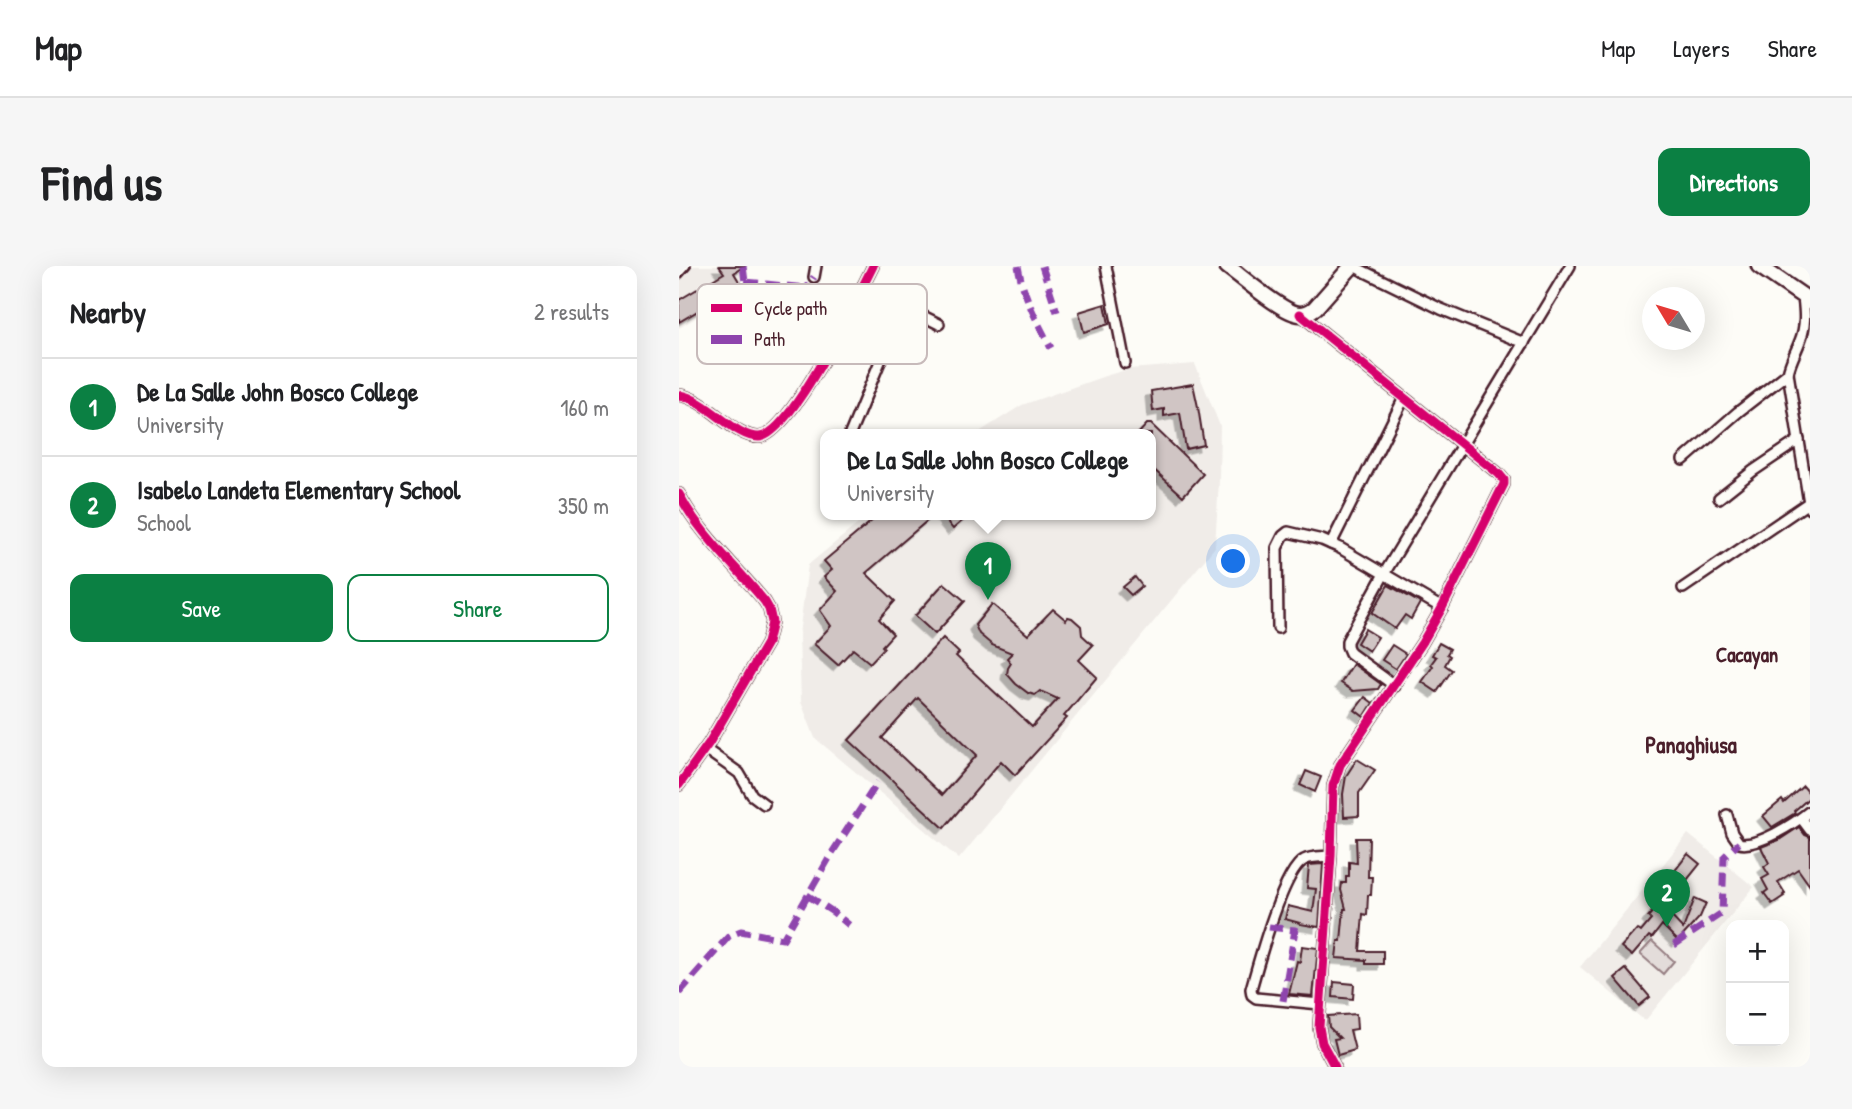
<!DOCTYPE html>
<meta charset="utf-8">
<style>
body{margin:0;font-family:"Patrick Hand",sans-serif;background:#f6f6f6;color:#202124}
.controls{position:absolute;right:21px;bottom:21px;display:grid;overflow:hidden;border-radius:14px;box-shadow:0 7px 28px #0002}
.controls button{width:63px;height:63px;display:grid;place-items:center;padding:0;border:0;border-bottom:2px solid #e0e0e0;background:#fff;color:#202124;font:35px sans-serif}
.compass{position:absolute;left:963px;top:21px;width:63px;height:63px;border-radius:50%;background:#fff;box-shadow:0 7px 28px #0002;rotate:308deg}
.you{position:absolute;left:555px;top:296px;width:24px;height:24px;margin:-18px;border:5px solid #fff;border-radius:50%;background:#1a73e8;box-shadow:0 0 0 10px #1a73e833}
.badge{display:grid;place-items:center;width:46px;height:46px;border-radius:50%;background:#0b8043;color:#fff;font-size:23px;font-weight:700}
.pin{position:absolute;translate:-50% -58px;filter:drop-shadow(0 2px 4px #0008)}
.pin::after{content:'';position:absolute;top:37px;width:24px;height:21px;background:inherit;clip-path:polygon(0 0,100% 0,50% 100%)}
.popup{position:absolute;left:141px;top:163px;width:336px;height:91px;box-sizing:border-box;display:grid;place-content:center;border-radius:14px;background:#fff;filter:drop-shadow(0 2px 5px #0005);font-size:23px;white-space:nowrap;color:#757577}
.popup b{font-size:26px;color:#202124}
.popup::after{content:'';position:absolute;left:50%;top:100%;margin-left:-14px;border:14px solid transparent;border-top-color:#fff}
.list{margin:0;padding:0;list-style:none}
h2{display:flex;justify-content:space-between;align-items:center;height:91px;margin:0;padding:0 28px;font-size:30px}
h2 small{font-size:23px;font-weight:400;color:#757577}
.list li{display:grid;grid-template-columns:46px 1fr auto;gap:21px;align-items:center;box-sizing:border-box;height:98px;padding:0 28px;border-top:2px solid #e0e0e0}
.list b{display:block;font-size:26px;white-space:nowrap}
.list p{margin:0;font-size:23px;white-space:nowrap;color:#757577}
.list em{font-size:23px;font-style:normal;color:#757577}
.actions{display:flex;gap:14px;padding:21px 28px}
.actions a{flex:1;padding:16px 0;border:2px solid #0b8043;border-radius:14px;text-align:center;font-size:24px;color:#0b8043}
.actions .main{background:#0b8043;color:#fff}
.map{position:relative;flex:none;width:1131px;height:801px;overflow:hidden;border-radius:14px}
header{display:flex;align-items:center;gap:42px;box-sizing:border-box;height:98px;padding:0 35px;background:#fff;border-bottom:2px solid #e0e0e0}
header strong{font-size:33px}
nav{display:flex;gap:38px;margin-inline-start:auto;font-size:24px}
.intro{display:flex;align-items:center;justify-content:space-between;box-sizing:border-box;height:168px;padding:0 42px}
h1{margin:0;font-size:49px}
.button{padding:18px 32px;border-radius:14px;background:#0b8043;color:#fff;font-size:24px;font-weight:700}
main{display:flex;gap:42px;padding:0 42px}
aside{flex:1;background:#fff;border-radius:14px;box-shadow:0 7px 28px #0002}
.map>svg:first-child{display:block}
</style>
<header>
<strong>Map</strong>
<nav><a>Map</a><a>Layers</a><a>Share</a></nav>
</header>
<div class="intro"><h1>Find us</h1><a class="button">Directions</a></div>
<main>
<aside>
<h2>Nearby<small>2 results</small></h2>
<ul class="list">
<li><span class="badge">1</span><div><b>De La Salle John Bosco College</b><p>University</p></div><em>160 m</em></li>
<li><span class="badge">2</span><div><b>Isabelo Landeta Elementary School</b><p>School</p></div><em>350 m</em></li>
</ul>
<div class="actions"><a class="main">Save</a><a>Share</a></div>
</aside>
<div class="map">
<svg width="1131" height="801" viewBox="0 0 1131 801">
<defs>
<filter id="shadow"><feDropShadow dx="-5.5" dy="5.5" stdDeviation="0" flood-color="#0004"/></filter>
</defs>
<rect width="100%" height="100%" fill="#fdfcf7"/>
<filter id="ink" filterUnits="userSpaceOnUse"><feTurbulence type="fractalNoise" baseFrequency=".0143" numOctaves="2"/><feDisplacementMap in="SourceGraphic" scale="14" xChannelSelector="R" yChannelSelector="G"/><feConvolveMatrix kernelMatrix="1 2 1 2 8 2 1 2 1" color-interpolation-filters="sRGB"/></filter>
<g filter="url(#ink)">
<g fill="#f0ece8">
<path d="M0,0H61L64,19L18,51L0,62Z"/>
<path d="M516,98L541,160L540,215L536,281L280,593L136,472L122,436L120,369L129,299L191,248H472V168H297L343,139L426,110L450,103Z"/>
<path d="M1009,568L1075,621L966,755L901,701Z"/>
</g>
<path fill="#e3dcda" stroke="#967e82" stroke-width="2" d="M973,675L995,695L984,708L961,688Z"/>
<g fill="#d0c5c4" stroke="#4a1f2b" stroke-width="2" fill-rule="evenodd" filter="url(#shadow)">
<path d="M40,0H65L55,7L61,17L51,23L52,25L0,56V34L45,7Z"/>
<path d="M426,38L430,58L405,66L400,46Z"/>
<path d="M514,118L519,141L525,179L507,183L501,147L485,150V143L474,145L472,125Z"/>
<path d="M468,158H472L524,208L504,230L472,201V168H459Z"/>
<path d="M201,248H256L187,307L216,335L200,353L214,368L203,380L205,382L191,397L174,383L159,399L135,378L152,360L141,344L158,325L145,311L153,304L145,295Z"/>
<path d="M262,248H291L274,263Z"/>
<path d="M456,311L463,320L452,329L444,321Z"/>
<path d="M265,317L286,335L256,368L236,350Z"/>
<path d="M709,319L741,337L732,353L726,349L716,363L693,347Z"/>
<path d="M313,338L349,369L374,343L387,354L389,351L393,352L402,360L403,369L414,379L400,394L418,411L385,450L388,452L336,509L322,495L265,562L170,474L264,372L280,387L277,390L353,461L379,433L361,425L356,429L349,427L337,418L328,408L329,402L332,397L328,392L333,387L313,379L300,368L296,359ZM239,432L298,489L263,529L203,472Z"/>
<path d="M686,363L699,371L690,385L678,377Z"/>
<path d="M760,377L771,383L768,388L771,390L766,399L773,404L758,426L743,416L754,400L752,398L757,391L753,389Z"/>
<path d="M713,379L727,388L717,403L703,394Z"/>
<path d="M674,398L702,418L699,423L674,425L662,417Z"/>
<path d="M686,431L694,437L685,451L676,444Z"/>
<path d="M678,493L696,504L680,527V550L665,551L664,528L667,510Z"/>
<path d="M627,505L642,511L636,526L621,519Z"/>
<path d="M1124,520L1131,528V531L1115,545L1116,547L1093,561L1084,550L1103,534L1105,537Z"/>
<path d="M1120,561L1126,569L1131,571V620L1119,603L1099,616L1106,627L1104,629L1105,630L1093,638L1085,627L1089,624L1083,613L1090,609L1085,601L1090,597L1082,581L1100,574Z"/>
<path d="M677,572H690L689,611H693L692,629H689L688,649L684,648L681,685H704V698H687V694L657,692L659,675H662L665,643H667L662,624L663,617H667V610H670V596L678,597Z"/>
<path d="M1009,588L1021,598L996,629L984,620Z"/>
<path d="M643,598H644L640,661L621,658V657L606,653L609,640L634,646L637,623L628,622L630,599Z"/>
<path d="M988,628L999,637L990,648L1004,663L1016,632L1027,637L1021,651L999,675L983,659L973,672L970,670L953,690L942,681L958,663L962,666L972,654L969,651Z"/>
<path d="M623,680L639,682L634,730L610,728L618,695L621,696Z"/>
<path d="M947,703L971,731L960,740L936,712Z"/>
<path d="M655,716L675,718L674,733L654,731Z"/>
<path d="M677,748L678,763L671,764L676,784L659,789L655,773L661,772L650,761L649,750Z"/>
</g>
<g fill="none" stroke-linecap="round" stroke-linejoin="round">
<defs>
<path id="service" d="M0,9L8,0"/>
<g id="minor">
<path d="M427,0L446,97"/>
<path d="M674,0L762,43L845,77"/>
<path d="M135,11L137,0"/>
<path d="M184,20L260,58"/>
<path d="M1124,31C1126,47 1127,60 1121,75C1117,86 1111,96 1109,107L1131,243"/>
<path d="M621,48L820,208L825,214V218L763,342L743,377L661,499L654,520L652,590L640,761L643,777L656,801"/>
<path d="M0,129C28,133 56,172 80,171C111,170 179,30 194,0"/>
<path d="M171,168L224,40"/>
<path d="M1004,194L1059,146L1109,107"/>
<path d="M0,228C21,269 57,300 86,336L90,343L93,356L88,377L30,477L0,519"/>
<path d="M1040,232L1074,205L1120,174"/>
<path d="M652,278L725,132"/>
<path d="M1004,322L1129,237"/>
<path d="M599,362L598,282L604,270L609,266L643,274L661,282L763,342"/>
<path d="M716,420L671,387L668,380V375L705,308L891,0"/>
<path d="M26,483L60,507L73,529L85,538"/>
<path d="M1048,549L1053,567L1060,577C1078,582 1116,557 1131,545"/>
<path d="M1122,552L1131,564"/>
<path d="M641,738L577,732L573,729L572,723C579,698 604,605 625,594C632,590 644,591 652,590"/>
</g>
<g id="trunk">
<path d="M548,0C563,11 605,48 621,48C627,48 632,45 636,42L673,0"/>
<path d="M1080,0L1131,35"/>
</g>
</defs>
<use href="#service" stroke="#4a1f2b" stroke-width="10"/>
<use href="#minor" stroke="#4a1f2b" stroke-width="14"/>
<use href="#trunk" stroke="#4a1f2b" stroke-width="19"/>
<use href="#service" stroke="#fdfcf7" stroke-width="4.5"/>
<use href="#minor" stroke="#fdfcf7" stroke-width="9"/>
<use href="#trunk" stroke="#fdfcf7" stroke-width="14"/>
<g stroke="#8e44ad" stroke-width="7" stroke-dasharray="14 7" stroke-linecap="butt">
<path d="M64,0L66,16L65,86L108,84L126,67L128,22L135,11"/>
<path d="M339,0C344,29 358,56 372,82"/>
<path d="M363,0L378,46"/>
<path d="M66,16L128,22"/>
<path d="M128,629L154,646L170,659"/>
<path d="M590,661L616,664L604,735"/>
<path d="M995,679L1043,647L1045,591L1060,577"/>
<path d="M0,727L50,670L62,665L104,673L153,587L199,516"/>
</g>
<defs>
<g id="cycleway">
<path d="M621,48L820,208L825,214V218L763,342L743,377L661,499L654,520L652,590L640,761L643,777L656,801"/>
<path d="M0,129C28,133 56,172 80,171C111,170 179,30 194,0"/>
<path d="M0,228C21,269 57,300 86,336L90,343L93,356L88,377L30,477L0,519"/>
</g>
</defs>
<use href="#cycleway" stroke="#fdfcf7" stroke-width="13"/>
<use href="#cycleway" stroke="#d6006c" stroke-width="9"/>
</g>
</g>
<g text-anchor="middle" stroke-width="7" stroke-linejoin="round" paint-order="stroke">
<g font-size="21" font-weight="bold" fill="#4a1f2b" stroke="#fdfcf7">
<text x="1068" y="396">Cacayan</text>
</g>
<g font-size="23" font-weight="bold" fill="#4a1f2b" stroke="#fdfcf7">
<text x="1012" y="487">Panaghiusa</text>
</g>
</g>
<rect x="18" y="18" width="230" height="80" rx="10" fill="#fdfcf7" stroke="#c7baba" stroke-width="2"/>
<rect x="32" y="38" width="31" height="8" fill="#d6006c"/>
<rect x="32" y="69" width="31" height="9" fill="#8e44ad"/>
<g font-size="19" fill="#4a1f2b">
<text x="75" y="49">Cycle path</text>
<text x="75" y="80">Path</text>
</g>
</svg>
<div class="controls">
<button>+</button>
<button>−</button>
</div>
<svg class="compass" viewBox="-18 -18 36 36"><path d="M0-13l5 13h-10z" fill="#e53935"/><path d="M0 13l5-13h-10z" fill="#757577"/></svg>
<div class="you"></div>
<div class="pin badge" style="left:309px;top:334px">1</div>
<div class="popup"><b>De La Salle John Bosco College</b>University</div>
<div class="pin badge" style="left:988px;top:661px">2</div>
</div>
</main>
